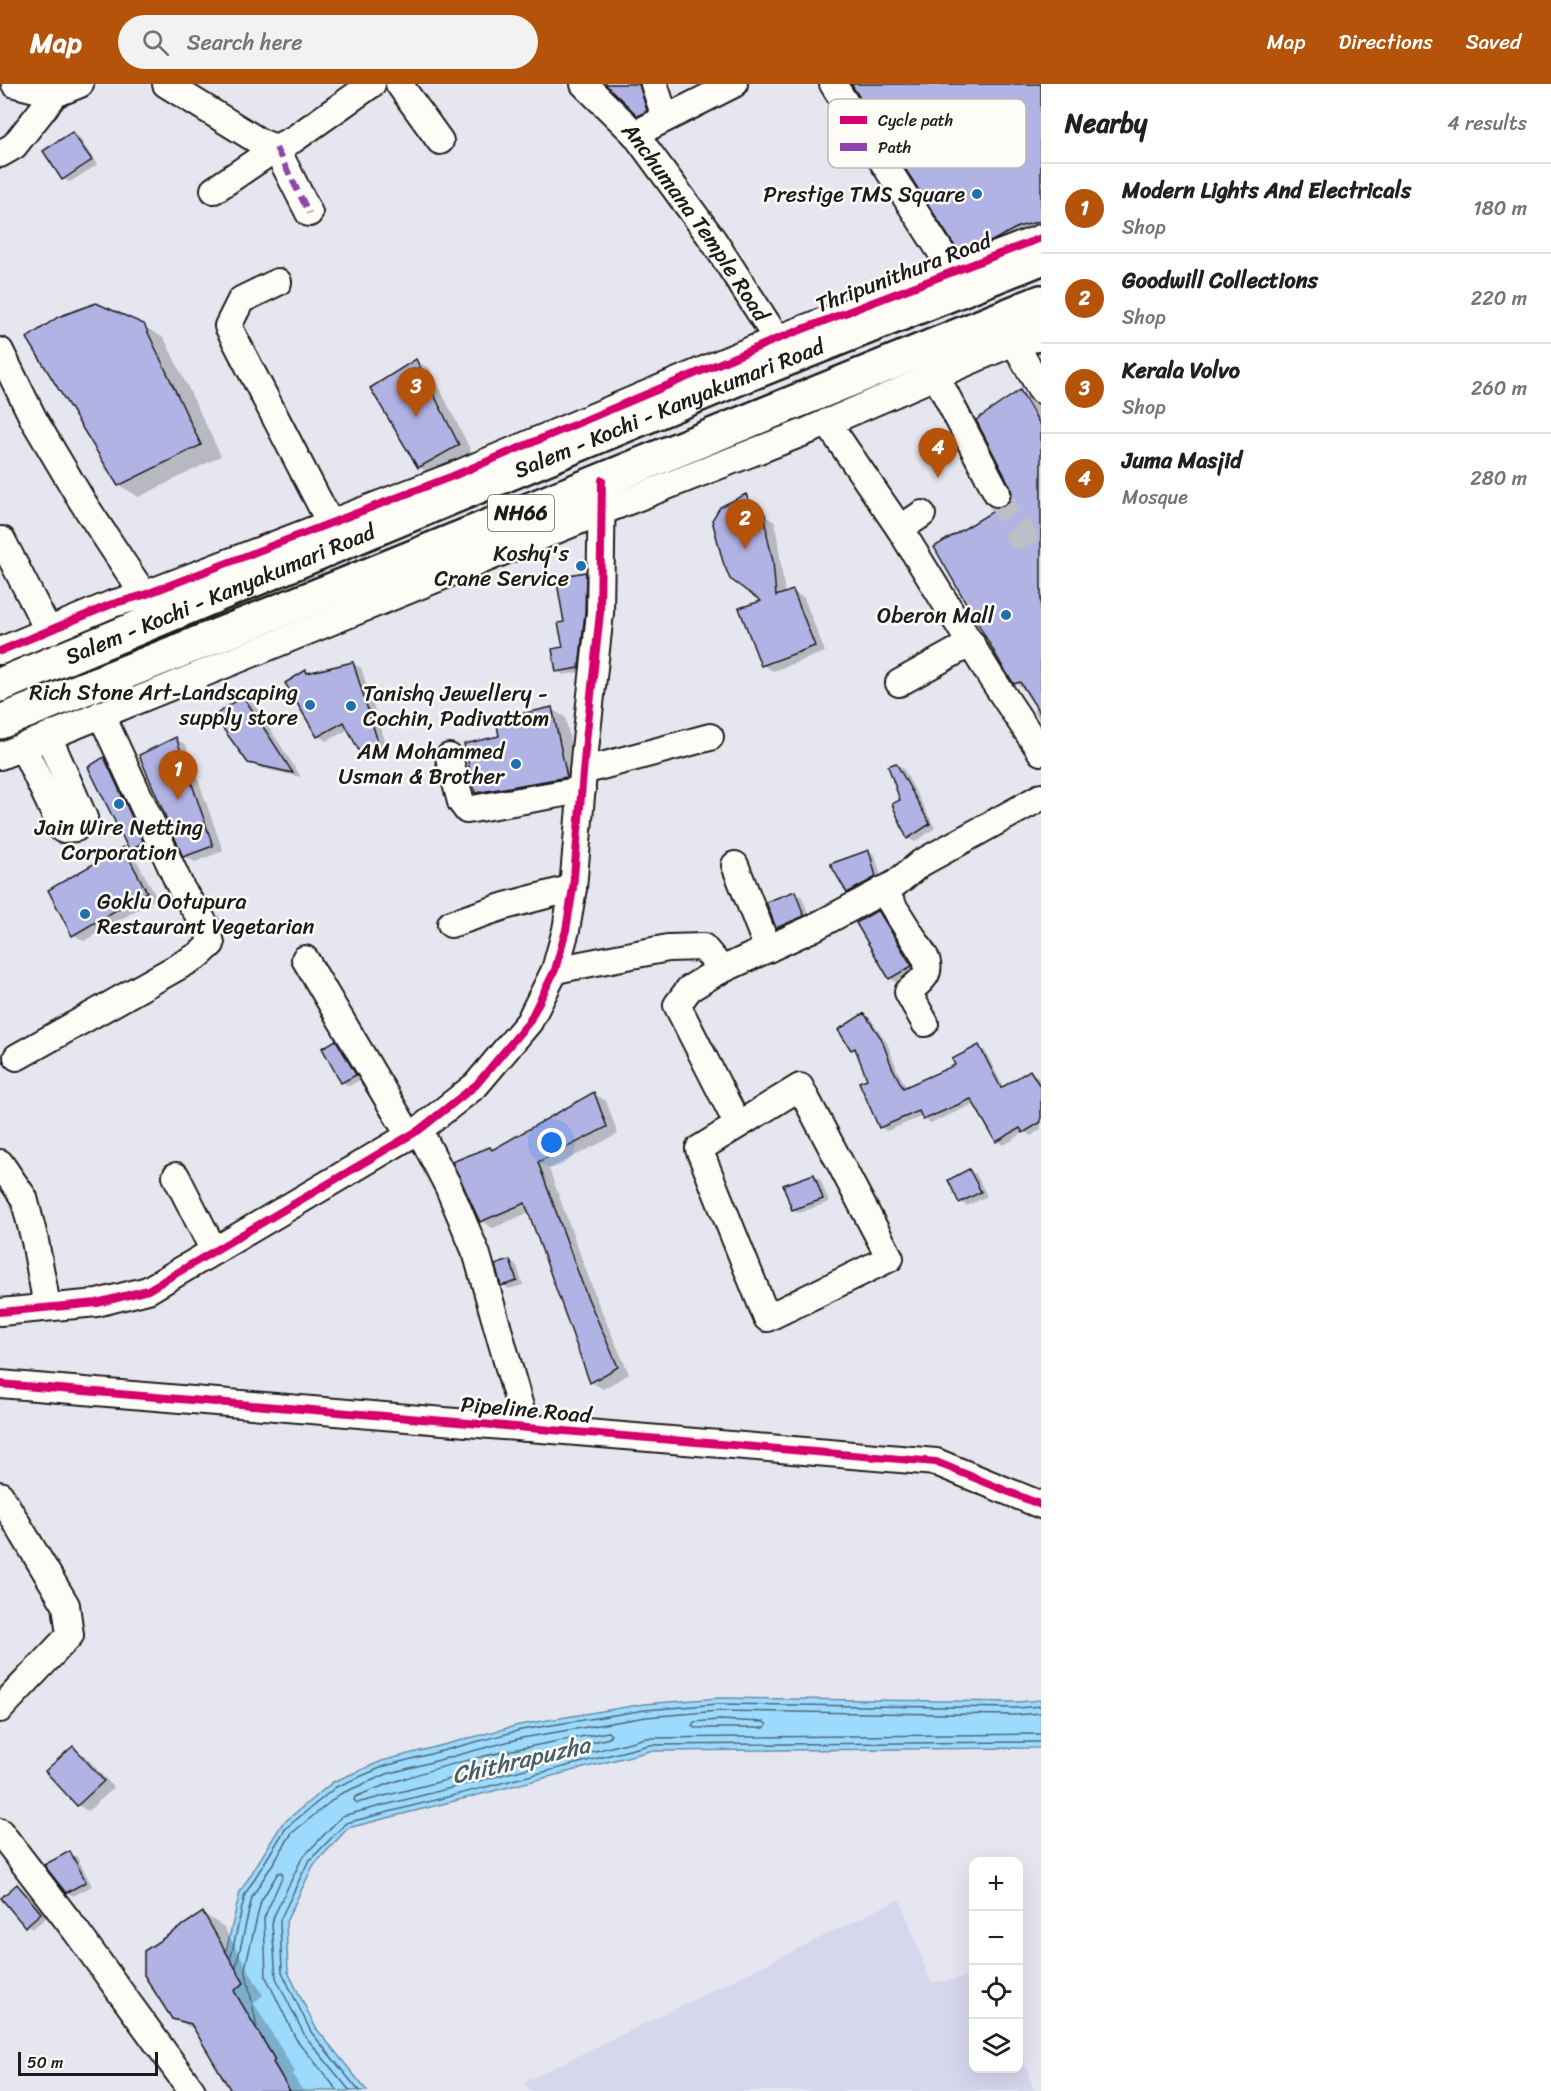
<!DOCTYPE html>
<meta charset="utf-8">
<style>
body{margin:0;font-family:Sriracha,sans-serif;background:#f2f2f2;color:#202124}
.controls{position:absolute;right:18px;bottom:18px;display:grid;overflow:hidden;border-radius:12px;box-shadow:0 6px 24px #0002}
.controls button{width:54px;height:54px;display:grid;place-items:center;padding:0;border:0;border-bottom:2px solid #e0e0e0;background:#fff;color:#202124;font:30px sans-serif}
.scale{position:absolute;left:18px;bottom:15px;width:140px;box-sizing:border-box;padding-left:6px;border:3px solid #1c1c1c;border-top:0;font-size:16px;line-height:21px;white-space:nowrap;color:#1c1c1c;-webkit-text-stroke:4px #fdfcf7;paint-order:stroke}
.you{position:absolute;left:552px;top:1059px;width:21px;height:21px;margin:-15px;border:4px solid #fff;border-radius:50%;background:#1a73e8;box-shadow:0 0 0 9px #1a73e833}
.badge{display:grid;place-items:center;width:39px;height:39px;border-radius:50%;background:#b45309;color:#fff;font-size:20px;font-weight:700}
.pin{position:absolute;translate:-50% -50px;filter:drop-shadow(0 2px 3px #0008)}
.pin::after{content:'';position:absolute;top:32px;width:21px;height:18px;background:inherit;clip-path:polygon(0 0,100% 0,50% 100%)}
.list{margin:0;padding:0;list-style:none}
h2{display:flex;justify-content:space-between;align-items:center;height:78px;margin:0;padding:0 24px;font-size:26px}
h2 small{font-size:20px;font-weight:400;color:#757577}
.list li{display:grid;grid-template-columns:39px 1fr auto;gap:18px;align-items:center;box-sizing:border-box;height:90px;padding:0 24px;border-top:2px solid #e0e0e0}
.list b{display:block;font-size:22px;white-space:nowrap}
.list p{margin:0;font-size:20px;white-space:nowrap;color:#757577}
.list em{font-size:20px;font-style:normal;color:#757577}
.icon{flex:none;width:33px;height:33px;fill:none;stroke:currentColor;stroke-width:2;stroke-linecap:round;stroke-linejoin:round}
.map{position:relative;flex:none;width:1041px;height:2007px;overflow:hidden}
header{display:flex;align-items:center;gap:36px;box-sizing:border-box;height:84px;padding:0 30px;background:#b45309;color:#fff}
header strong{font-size:28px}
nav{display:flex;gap:33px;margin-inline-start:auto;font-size:21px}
.search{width:420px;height:54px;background:#f2f2f2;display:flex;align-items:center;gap:15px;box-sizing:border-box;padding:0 21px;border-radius:33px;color:#757577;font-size:22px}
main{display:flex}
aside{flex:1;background:#fff}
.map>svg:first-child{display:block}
</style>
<header>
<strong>Map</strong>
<div class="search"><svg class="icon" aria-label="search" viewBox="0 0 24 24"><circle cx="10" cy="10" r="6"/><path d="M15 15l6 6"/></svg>Search here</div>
<nav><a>Map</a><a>Directions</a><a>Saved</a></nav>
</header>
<main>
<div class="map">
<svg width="1041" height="2007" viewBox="0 0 1041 2007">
<rect width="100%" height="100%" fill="#e6e6f1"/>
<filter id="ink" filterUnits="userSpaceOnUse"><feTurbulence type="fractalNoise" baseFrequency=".0167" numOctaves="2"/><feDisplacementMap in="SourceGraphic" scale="12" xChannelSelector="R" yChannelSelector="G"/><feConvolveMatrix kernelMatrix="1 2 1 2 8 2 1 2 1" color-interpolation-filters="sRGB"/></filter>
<g filter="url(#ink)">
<path fill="#d6d7ed" d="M900,1815L931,1899L973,1892L974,1984H1018L1019,1960L1034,2007H529L524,1998Z"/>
<path fill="#9cdafe" stroke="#698ea4" stroke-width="1.5" d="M719,1614L1017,1618L1041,1616V1664L650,1667L348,1744L313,1782L286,1838L288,1888L316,1944L367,2007H270L222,1884L240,1808L282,1740L333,1698L382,1677L519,1641L644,1620Z"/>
<g fill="#0003">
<path d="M608,0H654L653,39L639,31Z"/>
<path d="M853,0H1041V145L970,174L960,168Z"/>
<path d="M73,49L79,53L97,81L70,98L63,95Z"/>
<path d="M143,242L164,254L221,372L139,413L119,401Z"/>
<path d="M416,277L430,285L472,369L433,391L419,383Z"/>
<path d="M1021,308L1034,316L1041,327V638L1034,627L1035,618L1027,606L1015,599L1011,418Z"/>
<path d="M746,412L756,418L762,431L775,438L785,510L793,508L804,514L825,568L773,587L762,581L764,517Z"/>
<path d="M585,490L592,493L585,587L564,591L557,587L564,564L566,539Z"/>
<path d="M352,579L361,584L387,663L370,673L361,668L349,645L327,657L318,652L306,587L310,590Z"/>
<path d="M243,614L254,620L301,693L260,684L249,678Z"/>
<path d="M551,625L565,633L580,701L490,716L476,708L501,653Z"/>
<path d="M176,655L186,661L223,767L195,778L184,772Z"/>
<path d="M104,675L114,681L153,763L141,773L131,767Z"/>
<path d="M896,680L903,684L935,744L915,758L908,754Z"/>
<path d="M123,765L133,771L132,768L157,814L84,857L74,851L50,807Z"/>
<path d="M868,767L875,771L882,797L855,811L848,807Z"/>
<path d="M795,809L802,813L810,835L784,847L777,843Z"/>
<path d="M878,828L885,832L918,886L896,898L890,894Z"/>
<path d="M864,930L870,934L887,959L898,988L907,1004L957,981L979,963L985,967L1004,1004L1030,988L1036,991L1041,999V1045L1031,1052L1025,1048L1004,1061L998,1057L976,1019L931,1039L924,1035L923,1032L887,1047L880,1043L868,995L858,969L852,965Z"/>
<path d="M336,958L342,962L362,995L349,1002L342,998Z"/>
<path d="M594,1010L606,1017L618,1050L549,1085L598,1219L629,1290L603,1305L591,1298L530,1128L493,1144L481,1137L490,1064L494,1066Z"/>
<path d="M969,1087L976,1090L987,1112L967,1122L960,1118Z"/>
<path d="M814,1091L820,1095L829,1118L799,1129L793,1125Z"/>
<path d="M510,1178L517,1182L523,1201L509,1205L503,1201Z"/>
<path d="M73,1664L83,1670L114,1704L88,1727L78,1721Z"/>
<path d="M70,1769L77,1773L92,1802L73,1812L67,1808Z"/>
<path d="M18,1802L24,1806L47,1833L32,1845L26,1841Z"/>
<path d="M203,1830L223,1842L263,1911L254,1919L295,1988L292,1990L303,2007H233L197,1947L173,1934Z"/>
</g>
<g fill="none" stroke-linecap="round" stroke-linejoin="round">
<g stroke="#4f6876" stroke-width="1.5">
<path d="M719,1636L764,1638L767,1641L764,1644H695L692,1642L694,1638Z"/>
<path d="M608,1648L611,1651L609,1654L357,1719L354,1716L355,1713C434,1679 523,1663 608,1648Z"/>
<path d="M231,1873L245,1810L286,1744L336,1703L385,1682L521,1646L645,1626L719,1620L1017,1624L1041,1622"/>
<path d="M236,1883L252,1813L292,1749L340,1710L387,1690L522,1654L646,1633L719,1627L1017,1631L1041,1629"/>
<path d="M257,1943L245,1884L261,1817L278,1789L281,1788L283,1791L264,1834L266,1893L296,1955L338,2007"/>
<path d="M350,2007L305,1952L276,1894L272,1840L274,1832L302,1774L342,1732L646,1654L1041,1650"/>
<path d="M359,2007L311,1948L282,1888L280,1836L308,1778L346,1739L649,1661L1041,1658"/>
</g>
</g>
<g fill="#b1b3e4" stroke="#1c1c1c" stroke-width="1.5">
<path d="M605,0H639L647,27L638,32Z"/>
<path d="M851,0H1041V137L1018,143L992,157L959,169Z"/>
<path d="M72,48L92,76L62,96L43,67Z"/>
<path d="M96,219L144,240L201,361L118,402L27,254L58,233Z"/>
<path d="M416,275L459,361L418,384L370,304Z"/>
<path d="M1020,306L1041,342V631L1020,598L1014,600L1004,585L934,463L1010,417L1012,409L1010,402L976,336Z"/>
<path d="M746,410L753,426L765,430L767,451L773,477L776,512L793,506L815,562L761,582L739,524L761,517L730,495L723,478L712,436L720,423Z"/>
<path d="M586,488L585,528L579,584L556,588L552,565L563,563L558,539L564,538L556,493Z"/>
<path d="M353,578L378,658L360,669L344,638L317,653L285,599L306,586L307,589Z"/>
<path d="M243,612L293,689L248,679L214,632Z"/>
<path d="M552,623L567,693L475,709L464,660L499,652L496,636Z"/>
<path d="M176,653L213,762L183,773L139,671Z"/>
<path d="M104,673L143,757L130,768L88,683Z"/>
<path d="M896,679L930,740L907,755L892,720L900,716L888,682Z"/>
<path d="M123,763L147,808L72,852L48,806Z"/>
<path d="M869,766L876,793L847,809L830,780Z"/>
<path d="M795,807L804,832L776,844L766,818Z"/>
<path d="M878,826L912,882L889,895L856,839Z"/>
<path d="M864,929L881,954L892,983L903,1004L955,981L952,975L979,961L1001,1004L1030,986L1041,1004V1038L1023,1049L1020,1044L996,1058L971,1015L923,1036L919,1027L879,1044L859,998L867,995L855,964L851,966L838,946Z"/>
<path d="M336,956L356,991L341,999L322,964Z"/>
<path d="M594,1008L607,1043L538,1078L586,1210L618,1283L590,1299L525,1119L480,1138L452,1078L490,1063L492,1066Z"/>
<path d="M969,1085L981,1108L959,1119L948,1096Z"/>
<path d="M814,1090L823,1115L792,1126L783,1101Z"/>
<path d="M510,1176L517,1197L501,1202L495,1181Z"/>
<path d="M73,1662L104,1697L77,1722L45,1687Z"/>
<path d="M70,1767L86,1798L66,1809L44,1781Z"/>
<path d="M17,1800L41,1829L25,1843L1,1814Z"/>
<path d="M203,1828L244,1899L234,1907L275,1976L273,1978L290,2007H231L191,1940L172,1935L144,1891V1867Z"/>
</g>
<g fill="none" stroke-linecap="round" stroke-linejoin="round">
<path stroke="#bebec6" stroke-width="26" stroke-dasharray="26 13" stroke-linecap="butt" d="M997,409L1019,452L1041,442"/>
<defs>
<g id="minor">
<path d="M15,0L55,10"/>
<path d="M166,0L260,58L276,64L294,55L372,0"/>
<path d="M399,0L440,57"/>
<path id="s1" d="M584,0L635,50L713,156L777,255"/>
<path d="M654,0L665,33"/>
<path d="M833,0L941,168L952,189"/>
<path d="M635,50L734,0"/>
<path d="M0,70L14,62L55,10L80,0"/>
<path d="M214,106L276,64L309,129"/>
<path d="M278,198L241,216L228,242L330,439"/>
<path d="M1014,258L1041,306"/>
<path d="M0,267L34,336L82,417L144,511"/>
<path d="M936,292L997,409"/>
<path d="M827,338L900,445L991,593L1041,668"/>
<path d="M900,445L922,430"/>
<path d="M2,456L49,548"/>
<path d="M0,567L112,520L144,511L453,392L777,255L1041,154"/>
<path d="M899,599L971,559"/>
<path d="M23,663L62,745L76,744L84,734L48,652"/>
<path d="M0,672L603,427L810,346L1014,258L1035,251"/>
<path d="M449,673L461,718L467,726L582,706"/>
<path d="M583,687L710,653"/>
<path d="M735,781L768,865"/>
<path d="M883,806L925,873C933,891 920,897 908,908L925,939"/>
<path d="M451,840L505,822L573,804"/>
<path d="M305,875L409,1051"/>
<path d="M555,886L668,864L703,863L715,877V889L813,844L895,800L921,779L1041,713"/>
<path d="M715,889L689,905L677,921L738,1041"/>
<path d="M17,973L199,871L211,860L208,845L182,806L101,630"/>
<path d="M800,1003L890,1174L767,1234L699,1065Z"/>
<path d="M419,1046L448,1102L477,1171L526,1344"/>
<path d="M0,1079L24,1114L35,1157L47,1222"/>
<path d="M176,1092L214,1167"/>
<path d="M0,1228L97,1219L148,1206L419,1046L476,1001L529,938L555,886L566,846L573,804L585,666L600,529L602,396"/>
<path d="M0,1300L936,1378L1041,1421"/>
<path d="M0,1411L66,1521L70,1551L0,1625"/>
<path d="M0,1748L76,1847L192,2007"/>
</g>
<g id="highway">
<path d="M1023,225L1035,251"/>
<path id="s2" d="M0,601L736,295L1041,174"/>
<path d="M0,638L347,500L1041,218"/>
</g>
</defs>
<use href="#minor" stroke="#1c1c1c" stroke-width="30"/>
<use href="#highway" stroke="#1c1c1c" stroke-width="38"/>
<use href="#minor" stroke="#fdfcf7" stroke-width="26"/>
<use href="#highway" stroke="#fdfcf7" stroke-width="33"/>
<path stroke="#8e44ad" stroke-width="6" stroke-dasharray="12 6" stroke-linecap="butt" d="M276,64L309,129"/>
<defs>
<g id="cycleway">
<path d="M0,567L112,520L144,511L453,392L777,255L1041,154"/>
<path d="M0,1228L97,1219L148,1206L419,1046L476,1001L529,938L555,886L566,846L573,804L585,666L600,529L602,396"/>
<path d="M0,1300L936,1378L1041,1421"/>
</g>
</defs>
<use href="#cycleway" stroke="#fdfcf7" stroke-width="11"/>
<use href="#cycleway" stroke="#d6006c" stroke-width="8"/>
</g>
</g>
<g fill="#1f6fb2" stroke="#fdfcf7" stroke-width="2">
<circle cx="977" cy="110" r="6"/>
<circle cx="581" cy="482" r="6"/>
<circle cx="1006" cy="531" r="6"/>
<circle cx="310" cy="621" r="6"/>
<circle cx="351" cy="622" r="6"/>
<circle cx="516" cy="680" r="6"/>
<circle cx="119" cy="720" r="6"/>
<circle cx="85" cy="830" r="6"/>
</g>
<g text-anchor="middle" stroke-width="5" stroke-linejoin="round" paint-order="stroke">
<rect fill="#fdfcf7" stroke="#605f5e" stroke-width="1.5" x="488" y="411" width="66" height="36" rx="4.5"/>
<g font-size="21" font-weight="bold" fill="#1c1c1c">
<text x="521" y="436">NH66</text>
</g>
<g font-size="22" fill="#1c1c1c" stroke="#fdfcf7" text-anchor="end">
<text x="965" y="118">Prestige TMS Square</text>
<text x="569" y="477">Koshy's<tspan x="569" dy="25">Crane Service</tspan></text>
<text x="994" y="539">Oberon Mall</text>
<text x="298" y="616">Rich Stone Art-Landscaping<tspan x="298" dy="25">supply store</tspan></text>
<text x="363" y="617" text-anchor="start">Tanishq Jewellery -<tspan x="363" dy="25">Cochin, Padivattom</tspan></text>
<text x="504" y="675">AM Mohammed<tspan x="504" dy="25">Usman &amp; Brother</tspan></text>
<text x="119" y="751" text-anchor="middle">Jain Wire Netting<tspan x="119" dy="25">Corporation</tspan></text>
<text x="97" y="825" text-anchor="start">Goklu Ootupura<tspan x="97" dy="25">Restaurant Vegetarian</tspan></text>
</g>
<g font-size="22" fill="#1c1c1c" stroke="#fdfcf7">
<text dy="8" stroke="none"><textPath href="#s1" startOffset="178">Anchumana Temple Road</textPath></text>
<text transform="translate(903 188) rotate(-21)" y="8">Thripunithura Road</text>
<text dy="8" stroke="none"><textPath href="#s2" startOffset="724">Salem - Kochi - Kanyakumari Road</textPath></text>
<text dy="8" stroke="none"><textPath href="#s2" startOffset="238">Salem - Kochi - Kanyakumari Road</textPath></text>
<text transform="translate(526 1325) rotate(5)" y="8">Pipeline Road</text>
</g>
<g font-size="24" font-style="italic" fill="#495e6b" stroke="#fdfcf7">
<text transform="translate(521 1676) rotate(-13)" y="8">Chithrapuzha</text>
</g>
</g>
<rect x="828" y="15" width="198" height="69" rx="9" fill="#fdfcf7" stroke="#bab9b5" stroke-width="1.5"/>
<rect x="840" y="32" width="27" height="8" fill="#d6006c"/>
<rect x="840" y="59" width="27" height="8" fill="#8e44ad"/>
<g font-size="16" fill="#1c1c1c">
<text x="878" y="42">Cycle path</text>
<text x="878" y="69">Path</text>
</g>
</svg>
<div class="controls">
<button>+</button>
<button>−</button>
<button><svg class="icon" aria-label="locate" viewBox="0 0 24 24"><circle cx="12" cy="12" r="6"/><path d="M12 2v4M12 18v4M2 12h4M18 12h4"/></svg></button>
<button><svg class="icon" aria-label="layers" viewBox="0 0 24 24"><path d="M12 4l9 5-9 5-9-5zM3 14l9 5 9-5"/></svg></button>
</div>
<div class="scale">50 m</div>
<div class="you"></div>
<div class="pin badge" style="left:178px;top:716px">1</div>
<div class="pin badge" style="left:745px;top:465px">2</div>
<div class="pin badge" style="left:416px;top:333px">3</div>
<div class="pin badge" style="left:938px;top:394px">4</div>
</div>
<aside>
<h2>Nearby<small>4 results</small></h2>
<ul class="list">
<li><span class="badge">1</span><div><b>Modern Lights And Electricals</b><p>Shop</p></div><em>180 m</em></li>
<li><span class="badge">2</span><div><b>Goodwill Collections</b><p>Shop</p></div><em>220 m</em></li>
<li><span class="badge">3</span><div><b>Kerala Volvo</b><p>Shop</p></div><em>260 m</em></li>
<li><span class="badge">4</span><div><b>Juma Masjid</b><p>Mosque</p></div><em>280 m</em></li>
</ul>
</aside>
</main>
